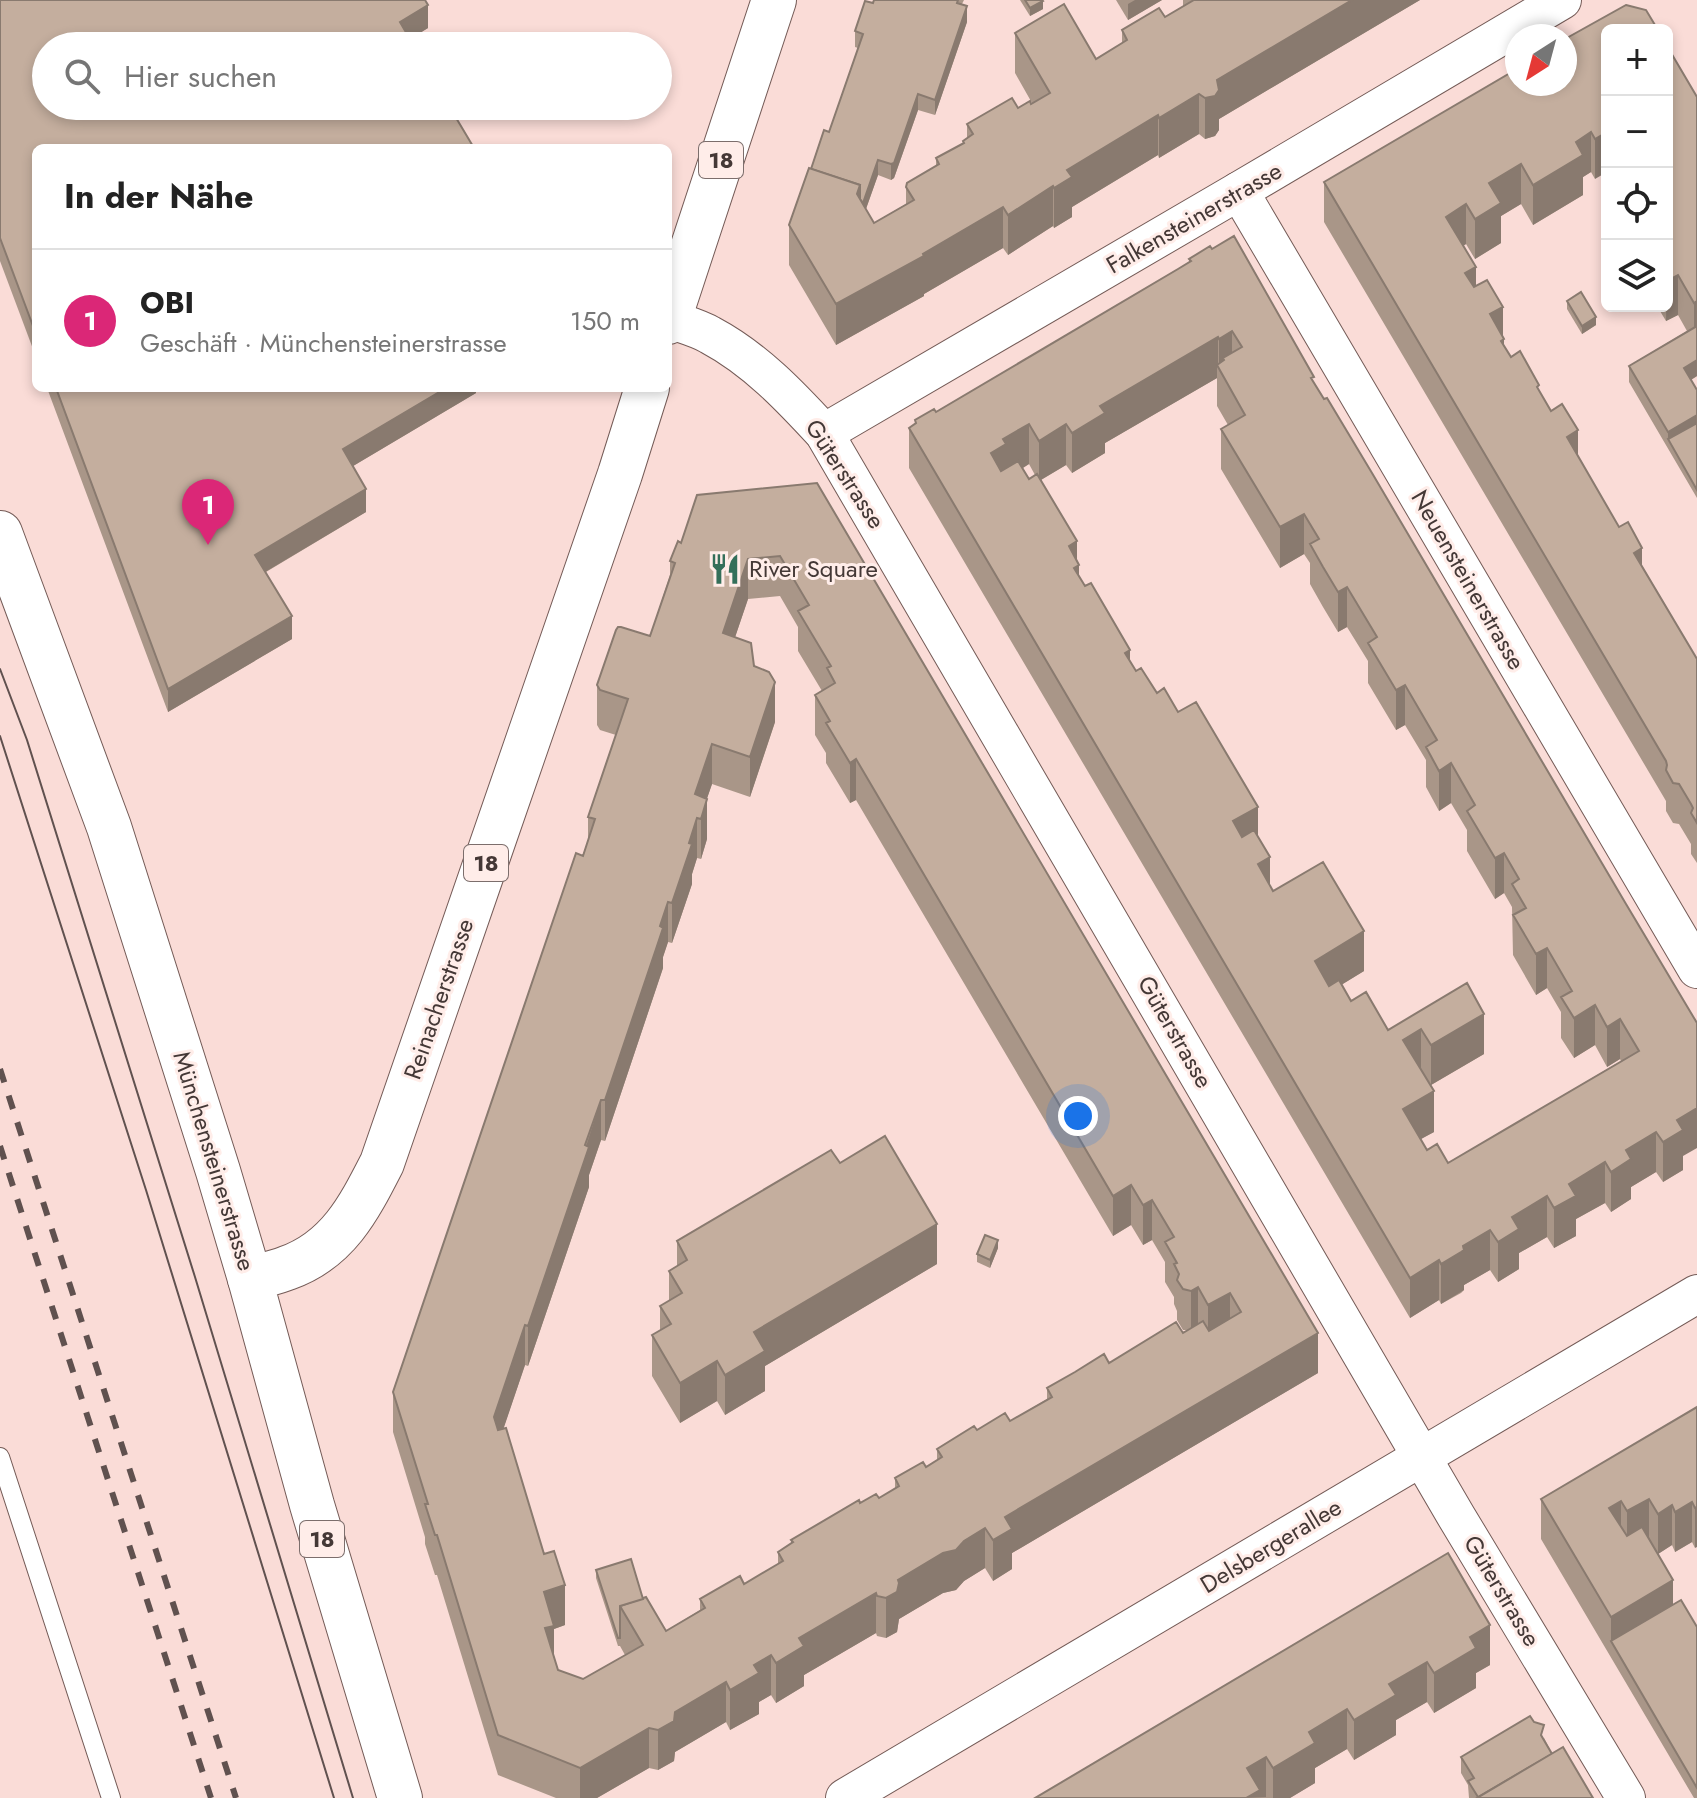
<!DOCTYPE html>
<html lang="de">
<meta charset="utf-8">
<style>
body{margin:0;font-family:Jost,sans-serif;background:#f6f6f6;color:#222}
.controls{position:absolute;right:24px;top:24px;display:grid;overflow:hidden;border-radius:12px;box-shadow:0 4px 12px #0003}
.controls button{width:72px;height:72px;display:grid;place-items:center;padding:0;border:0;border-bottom:2px solid #e0e0e0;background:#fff;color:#222;font:40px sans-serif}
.compass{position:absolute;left:1505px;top:24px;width:72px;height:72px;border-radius:50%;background:#fff;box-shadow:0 4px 12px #0003;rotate:216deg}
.you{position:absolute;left:1078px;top:1116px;width:28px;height:28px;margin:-20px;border:6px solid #fff;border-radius:50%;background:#1a73e8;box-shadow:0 0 0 12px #1a73e833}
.badge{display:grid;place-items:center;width:52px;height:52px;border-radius:50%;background:#db2777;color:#fff;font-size:26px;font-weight:700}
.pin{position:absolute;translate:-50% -66px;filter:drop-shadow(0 2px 4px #0008)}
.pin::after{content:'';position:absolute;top:42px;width:28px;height:24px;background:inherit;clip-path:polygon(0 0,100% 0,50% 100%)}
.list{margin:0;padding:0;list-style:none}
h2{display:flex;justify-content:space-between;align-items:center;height:104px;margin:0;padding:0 32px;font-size:34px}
h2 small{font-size:26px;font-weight:400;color:#767676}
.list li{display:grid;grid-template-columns:52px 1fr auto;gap:24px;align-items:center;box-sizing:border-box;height:144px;padding:0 32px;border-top:2px solid #e0e0e0}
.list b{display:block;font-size:30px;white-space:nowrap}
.list p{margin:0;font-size:26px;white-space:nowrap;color:#767676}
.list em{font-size:26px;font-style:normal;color:#767676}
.icon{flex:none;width:44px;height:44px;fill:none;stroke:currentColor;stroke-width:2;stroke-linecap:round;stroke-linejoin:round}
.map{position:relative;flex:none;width:1697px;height:1798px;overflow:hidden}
.search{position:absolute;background:#fff;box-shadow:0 4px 12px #0003;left:32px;top:32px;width:640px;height:88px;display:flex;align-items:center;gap:20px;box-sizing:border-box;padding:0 28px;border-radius:44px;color:#767676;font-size:30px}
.panel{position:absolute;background:#fff;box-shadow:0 4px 12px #0003;left:32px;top:144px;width:640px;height:248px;border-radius:12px}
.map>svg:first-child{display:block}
</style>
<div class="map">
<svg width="1697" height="1798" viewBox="0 0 1697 1798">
<rect width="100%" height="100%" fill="#fadcd7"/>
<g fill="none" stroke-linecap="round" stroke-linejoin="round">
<defs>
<path id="lane" d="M0,1457L111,1798"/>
<g id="street">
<path d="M1239,191L1697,969"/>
<path d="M669,319C682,324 698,328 710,335C755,359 790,396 824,433L1456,1516L1626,1798"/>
<path d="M824,433L1239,191L1562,0"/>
<path d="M845,1798L1697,1294"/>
</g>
<path id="secondary" d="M0,533L109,827L218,1171L250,1279"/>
<g id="primary">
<path d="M668,322L774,0"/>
<path d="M400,1798L312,1505L250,1279C262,1275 275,1273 287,1268C338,1250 359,1208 382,1163L620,474L647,388"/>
</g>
</defs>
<use href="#lane" stroke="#745b57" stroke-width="20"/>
<use href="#street" stroke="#745b57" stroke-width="40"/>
<use href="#secondary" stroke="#745b57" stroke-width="46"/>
<use href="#primary" stroke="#745b57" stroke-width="46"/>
<use href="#lane" stroke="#fff" stroke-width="18"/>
<use href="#street" stroke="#fff" stroke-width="38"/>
<use href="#secondary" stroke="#fff" stroke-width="44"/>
<use href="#primary" stroke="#fff" stroke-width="44"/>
<g stroke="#60514f" stroke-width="2">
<path d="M0,669L27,740L195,1277L353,1798"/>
<path d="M0,736L146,1190L334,1798"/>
</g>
<g stroke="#60514f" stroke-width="6" stroke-dasharray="14 14" stroke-linecap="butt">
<path d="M0,1069L236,1798"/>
<path d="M0,1146L211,1798"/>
</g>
</g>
<g fill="#a99688" fill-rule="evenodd">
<path d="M0,0L428,28L410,39L36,148V357L0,261Z"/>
<path d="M874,0H964L962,4L967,22L935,115L918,110L894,178L891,180L878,175L866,209L874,223L906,204V187L936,166V158L963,144V141L967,138V124L1032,103L1015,73V33L1096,59L1122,43V30L1165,17L1183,6V0H1420L1219,119V130L1215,136L1205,139L1199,134L1159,158L1158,155L1072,207V217L1054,228L1053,226L1008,255L1003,248L924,294V296L836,345L789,265V225L811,169L829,132L858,48L855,47V31Z"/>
<path d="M1020,0H1042L1043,9L1030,16Z"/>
<path d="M1116,0H1162L1128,20Z"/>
<path d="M1626,5L1595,179L1591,172L1583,177V195L1533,225L1521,204L1501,216V243L1475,259L1466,244L1463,246L1476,286L1503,337L1504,346L1511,357L1539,391L1697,659V863L1691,854V844L1679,824L1673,823L1666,811V801L1324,222V182Z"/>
<path d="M1697,97V376L1691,380L1697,390V498L1629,382V366L1687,331L1678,315L1666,321L1657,306H1667Z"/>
<path d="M1189,259L1314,383L1626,904L1683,1156V1170L1663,1182L1656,1172L1631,1187V1199L1611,1212L1605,1203L1576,1219V1236L1554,1248L1547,1237L1519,1253V1269L1498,1282L1490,1270L1464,1285V1290L1461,1293L1441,1304L1439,1300L1410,1318L909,468V428L915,424V420L936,412L1189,263ZM1217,378V406L1228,425L1221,429V469L1280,568L1304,554L1310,563V584L1323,607L1338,632L1347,627L1368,661V683L1396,730L1405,725L1426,760V787L1439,811L1451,803L1467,830V851L1495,899L1504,893L1512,907L1513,955L1536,995L1547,988L1561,1012V1038L1574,1058L1595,1045L1607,1067L1620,1059L1621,1061L1448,1163L1427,1150L1420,1139L1434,1132L1421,1070L1431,1085L1484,1054L1467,983L1388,1030L1351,1001L1341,985L1364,971L1273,891L1270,886L1258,837L1178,712L1157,693L1136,671L1079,576L1077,561L1041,480L1066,465L1072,473L1105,453V443ZM1029,464L1035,475L1029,479L1023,468Z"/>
<path d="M1567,301L1596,325L1582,334L1567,309Z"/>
<path d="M47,388H476V393L353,466L366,512L266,572L292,639L168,712Z"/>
<path d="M817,483L1318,1373L1012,1553V1569L993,1581L985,1568L964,1581L956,1590L943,1593L899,1619L897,1632L886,1638L877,1636L876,1633L804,1675V1686L776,1703L771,1695L759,1702V1714L730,1730L726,1722L675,1752L674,1761L658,1770L649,1768L597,1798H556L498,1775L437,1575H435L425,1544V1537L393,1432V1392L588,840V817L616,735L600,730L597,725V685L650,636L670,575V561L681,543ZM780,596L798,627V651L822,691L815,695V735L826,753V763L850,803L856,800L1113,1236L1131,1225L1143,1245L1152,1240L1165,1262V1282L1174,1297V1304L1177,1311V1320L1183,1330H1187L1047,1388V1399L1010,1421L977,1430L937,1449V1460L926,1467L895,1478V1489L879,1498L860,1503L791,1540V1544L778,1552V1564L744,1584L700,1599V1610L666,1631L643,1599L596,1570V1578L618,1646H620L625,1655L583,1679L558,1670L554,1657V1629L565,1625L503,1429L525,1365L528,1366L589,1187V1175L601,1140L605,1141L656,989L663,968V957L668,942L672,943L692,884V874L697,858L701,859L707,839V798L712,784L750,797L775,722L754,666L735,637L748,599Z"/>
<path d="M840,1163L937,1264L765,1366V1391L725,1415L717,1401L680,1423L652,1376V1335L660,1331V1306L669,1301V1271L677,1266V1241Z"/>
<path d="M998,1248L990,1268L977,1262V1254Z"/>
<path d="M1697,1407L1695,1548L1692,1542L1675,1552L1672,1545L1658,1554L1673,1605L1697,1627V1798H1694L1541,1539V1499Z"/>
<path d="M1448,1553L1490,1665L1476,1673V1688L1434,1713L1427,1702L1396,1720V1735L1354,1760L1347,1749L1315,1768V1783L1290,1798H1035Z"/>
<path d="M1544,1738L1552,1754L1593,1798H1469L1468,1785L1461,1773V1757Z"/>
</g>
<g fill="#897a6f">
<path d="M1135,0H1162L1128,20V4Z"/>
<path d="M1352,0H1420L1219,119V130L1215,136L1205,139V98L1217,80Z"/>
<path d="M1043,1V9L1030,16V8Z"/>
<path d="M428,5V28L400,45V22Z"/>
<path d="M967,6V22L935,115V100Z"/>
<path d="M918,94V110L894,178L891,180V164Z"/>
<path d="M1199,94V134L1159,158V118Z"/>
<path d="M1158,115V155L1072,207V217L1054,228V188L1067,170Z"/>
<path d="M1591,132V172L1583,177V195L1533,225V185L1576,142Z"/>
<path d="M1607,132V172L1595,179V139Z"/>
<path d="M878,160V175L857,234V194L860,185Z"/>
<path d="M1521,164V204L1501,216V243L1475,259V219L1489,183Z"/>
<path d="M1053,186V226L1008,255V215Z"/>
<path d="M1466,204V244L1446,257V217Z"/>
<path d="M1003,207V248L924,294V296L836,345V304Z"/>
<path d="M1476,267V307L1465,273Z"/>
<path d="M1678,275V315L1666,321L1667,281Z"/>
<path d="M1697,301V341L1694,343V303Z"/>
<path d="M1503,307V340L1504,339V379L1490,314Z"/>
<path d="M1596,317V325L1582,334V326Z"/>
<path d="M1232,331V372L1223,358V377L1219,370V339Z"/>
<path d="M1218,337V368L1217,365V378L1105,443V453L1072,473V433L1100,406Z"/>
<path d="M1697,360V376L1684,384V368Z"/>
<path d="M446,388H476V393L343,472V449Z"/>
<path d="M1697,415V431L1668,439V448V432Z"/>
<path d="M1029,424V464L1006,478L991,453L1003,439Z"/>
<path d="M1066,424V465L1039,481V441Z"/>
<path d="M1578,430V471L1567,437Z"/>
<path d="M366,489V512L255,578V555Z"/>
<path d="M1304,514V554L1280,568V527Z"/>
<path d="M1077,541V566L1079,565V605L1069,546Z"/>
<path d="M1642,548V588L1634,553Z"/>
<path d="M748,559V599L723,673V633Z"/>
<path d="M1347,587V627L1338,632V592Z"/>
<path d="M292,616V639L168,712V689Z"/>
<path d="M1130,650V690L1125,653Z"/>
<path d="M775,682V722L750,797V757Z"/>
<path d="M1405,685V725L1396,730V690Z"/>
<path d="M712,744V784L700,819L697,818V858L692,874V884L672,943V903L689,843L695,794Z"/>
<path d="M856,759V800L850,803V763Z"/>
<path d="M1451,763V803L1439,811V771Z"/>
<path d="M707,799V839L701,859V819Z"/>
<path d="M1258,807V847L1233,862V821Z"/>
<path d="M1504,853V893L1495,899V858Z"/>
<path d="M1270,857V897L1258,864Z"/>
<path d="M668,902V942L663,957V968L605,1141V1100Z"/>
<path d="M1364,931V971L1315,1001V961Z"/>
<path d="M1547,948V988L1536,995V954Z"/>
<path d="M1595,1005V1045L1574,1058V1018Z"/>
<path d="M1484,1014V1054L1431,1085V1045Z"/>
<path d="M1620,1019V1059L1607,1067V1027Z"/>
<path d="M1421,1029V1069L1403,1080V1040Z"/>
<path d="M1434,1091V1132L1403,1149V1109Z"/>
<path d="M601,1100V1140L589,1175V1187L528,1366V1326Z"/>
<path d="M1697,1108V1148L1683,1156V1170L1663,1182V1142L1677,1120Z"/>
<path d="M1656,1132V1172L1631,1187V1199L1611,1212V1172L1626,1150Z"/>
<path d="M1605,1162V1203L1576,1219V1236L1554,1248V1208L1569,1184Z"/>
<path d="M1131,1185V1225L1113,1236V1196Z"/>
<path d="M1547,1196V1237L1519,1253V1269L1498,1282V1242L1512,1217Z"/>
<path d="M1152,1200V1240L1143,1245V1205Z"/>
<path d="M937,1224V1264L765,1366V1391L725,1415V1375L754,1332Z"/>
<path d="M1490,1230V1270L1464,1285V1290L1441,1304V1264L1463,1246Z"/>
<path d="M998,1240V1248L990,1268V1260Z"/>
<path d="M1439,1260V1300L1410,1318V1278Z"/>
<path d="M1198,1287V1328L1191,1331V1291Z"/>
<path d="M1230,1293V1333L1208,1345V1305Z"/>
<path d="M525,1325V1365L494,1457V1417Z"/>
<path d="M1318,1333V1373L1012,1553V1569L993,1581V1540L1005,1517Z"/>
<path d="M717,1361V1401L680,1423V1383Z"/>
<path d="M1649,1499V1539L1627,1551V1511Z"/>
<path d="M1621,1501V1541L1609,1508Z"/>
<path d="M1692,1502V1542L1675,1552V1512Z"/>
<path d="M1672,1505V1545L1658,1554V1514Z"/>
<path d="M1697,1507V1547L1695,1548V1508Z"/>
<path d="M985,1528V1568L964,1581L956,1590L943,1593L899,1619L897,1632L886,1638V1598L898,1580Z"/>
<path d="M1673,1580V1620L1611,1641V1617Z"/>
<path d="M565,1585V1625L554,1629V1666L545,1668L544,1592Z"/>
<path d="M876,1593V1633L804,1675V1686L776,1703V1663L799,1638Z"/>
<path d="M1490,1625V1665L1476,1673V1688L1434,1713V1673L1470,1637Z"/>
<path d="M771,1655V1695L759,1702V1714L730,1730V1690L754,1665Z"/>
<path d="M1427,1662V1702L1396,1720V1735L1354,1760V1720L1389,1684Z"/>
<path d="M726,1682V1722L675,1752L674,1761L658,1770V1730L675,1712Z"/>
<path d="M1347,1709V1749L1315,1768V1783L1290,1798H1273V1768L1309,1732Z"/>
<path d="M649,1728V1768L597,1798H580V1768Z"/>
<path d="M1266,1757V1797L1246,1798L1247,1768Z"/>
</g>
<g fill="#c4ae9e" stroke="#897a6f" stroke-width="2" fill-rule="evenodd">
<path d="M0,0H425L428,5L400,22L414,46H46V106H449L474,148H36V334L0,238Z"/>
<path d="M874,0H958L957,3L967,6L935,100L918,94L894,163L891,164L878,160L863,203L860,199V185L811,169L824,130L829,132L863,34L855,31L865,1L873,3Z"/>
<path d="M1025,0H1042L1043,1L1030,8Z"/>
<path d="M1194,0H1352L1217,80L1219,90L1215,96L1205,98L1199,94L1159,118L1158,115L1067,170L1072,177L1054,188L1053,186L1008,215L1003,207L923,254L924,256L836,304L789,225L809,168L860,185L857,194L874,223L914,200L906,187L907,183L939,164L936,158L964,143L963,141L973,134L967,124L1012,98L1018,108L1030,101L1031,104L1050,93L1015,33L1064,4L1096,59L1127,40L1122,30L1159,8L1165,17Z"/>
<path d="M1626,5L1646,10L1658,30H1607V132L1595,139L1591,132L1576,142L1583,155L1533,185L1521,164L1489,183L1501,203L1475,219L1466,204L1446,217L1476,267L1465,273L1474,287L1487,280L1503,307L1490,314L1504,339L1501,341L1511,357L1520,351L1539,385L1537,387L1551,411L1562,404L1578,430L1567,437L1619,527L1628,522L1642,548L1634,553L1697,659V823L1691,813L1693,808L1691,804L1679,784L1673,783L1666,770L1667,765L1666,761L1324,182L1517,69V84H1565V39Z"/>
<path d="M1667,46L1697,97V301L1694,303L1678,275L1667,281Z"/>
<path d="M1234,236L1314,377L1311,378L1324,399L1327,398L1372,473L1626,904L1697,1023V1108L1677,1120L1683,1130L1663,1142L1656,1132L1626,1150L1631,1159L1611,1172L1605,1162L1569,1184L1576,1196L1554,1208L1547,1196L1512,1217L1519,1229L1498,1242L1490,1230L1463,1246L1464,1250L1461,1252L1441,1264L1439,1260L1410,1278L909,428L916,423L915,420L934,409L936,412L1178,269L1191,261L1189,259L1210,246L1212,249ZM1232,331L1242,347L1223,358L1224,360L1217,365L1245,415L1221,429L1280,527L1304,514L1319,539L1310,544L1323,567L1338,592L1347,587L1377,637L1368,643L1396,690L1405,685L1437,740L1426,747L1439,771L1451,763L1475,805L1467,811L1495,858L1504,853L1519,879L1512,884L1526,908L1513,915L1536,954L1547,948L1572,991L1561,997L1574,1018L1595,1005L1607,1027L1620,1019L1639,1051L1448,1163L1437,1144L1427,1150L1403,1109L1434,1091L1403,1040L1421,1029L1431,1045L1484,1014L1467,983L1388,1030L1366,992L1351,1001L1339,980L1329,986L1315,961L1364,931L1323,862L1273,891L1258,864L1270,857L1254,830L1242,837L1233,821L1258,807L1196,702L1178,712L1164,688L1157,693L1141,668L1136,671L1125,653L1130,650L1091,583L1085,586L1074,568L1079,565L1069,546L1077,541L1037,474L1029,479L1018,461L1001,471L991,453L1006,444L1003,439L1029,424L1039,441L1066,424L1072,433L1105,413L1100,406L1218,337L1219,339Z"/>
<path d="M1581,292L1596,317L1582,326L1567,301Z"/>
<path d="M1697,326V360L1684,368L1697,390V415L1668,432L1629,366Z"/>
<path d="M56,388H446L343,449L366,489L255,555L292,616L168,689Z"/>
<path d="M1697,423V490L1668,439Z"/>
<path d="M817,483L1318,1333L1005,1517L1012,1529L993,1540L985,1528L964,1541L956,1550L943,1553L898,1580L899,1583L897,1592L886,1598L877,1596L876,1593L799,1638L804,1646L776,1663L771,1655L754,1665L759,1673L730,1690L726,1682L675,1712L674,1721L658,1730L649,1728L580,1768L498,1735L437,1535H435L425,1504H428L393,1392L576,853L583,856L595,819L588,817L628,699L600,690L597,685L616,630L618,627H621L650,636L675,563L670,561L678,541L681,543L697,495ZM780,556L809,605L798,611L831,666L827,668L835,683L815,695L830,721L826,723L850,763L856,759L1113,1196L1131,1185L1143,1205L1152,1200L1174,1237L1165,1242L1177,1263L1174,1264L1179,1274L1177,1280L1183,1289L1191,1291L1198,1287L1208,1305L1230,1293L1241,1312L1209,1331L1203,1321L1183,1333L1176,1322L1109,1363L1104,1354L1075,1372L1047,1388L1052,1397L1010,1421L1005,1413L977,1430L974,1426L937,1449L942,1457L926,1467L923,1462L895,1478L899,1486L879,1498L876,1494L860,1503L859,1500L791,1540L793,1542L778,1552L783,1561L744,1584L740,1576L700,1599L705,1608L666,1631L646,1597L620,1606L643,1645L583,1679L558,1670L545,1628L554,1626L544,1592L565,1585L554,1551L544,1554L506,1428L498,1430L494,1417L525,1325L528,1326L589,1147L585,1145L601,1100H605L656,949L663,928L660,926L668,902L672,903L692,844L689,843L697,818L701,819L707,799L695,794L712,744L750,757L775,682L769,672L754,666L751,643L723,633L748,559Z"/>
<path d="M885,1136L937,1224L754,1332L765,1351L725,1375L717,1361L680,1383L652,1335L671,1324L660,1306L682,1293L669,1271L687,1260L677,1241L831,1150L840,1163Z"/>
<path d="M985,1235L998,1240L990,1260L977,1254Z"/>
<path d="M1697,1407V1507L1695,1508L1692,1502L1675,1512L1672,1505L1658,1514L1649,1499L1627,1511L1621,1501L1609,1508L1627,1536L1642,1527L1673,1580L1611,1617L1541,1499Z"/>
<path d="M1448,1553L1490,1625L1470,1637L1476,1648L1434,1673L1427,1662L1389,1684L1396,1695L1354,1720L1347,1709L1309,1732L1315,1743L1273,1768L1266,1757L1247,1768L1260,1790L1246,1798H1035Z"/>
<path d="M631,1559L643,1599L620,1606V1638H618L596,1570Z"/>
<path d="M1681,1600L1697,1627V1788L1611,1641Z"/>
<path d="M1530,1716L1534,1722L1544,1725L1541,1735L1552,1754L1478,1797L1468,1781L1474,1778L1461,1757Z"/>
<path d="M1563,1747L1593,1798H1477Z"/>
</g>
<defs>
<symbol id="restaurant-bare" viewBox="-9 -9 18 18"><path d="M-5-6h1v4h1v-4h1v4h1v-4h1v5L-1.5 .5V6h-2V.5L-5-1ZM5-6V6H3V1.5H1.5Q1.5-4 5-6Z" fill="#346f5a" stroke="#ffede9" stroke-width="2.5" paint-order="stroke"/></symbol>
</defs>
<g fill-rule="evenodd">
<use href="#restaurant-bare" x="703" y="547" width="44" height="44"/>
</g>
<g text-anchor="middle" stroke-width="6" stroke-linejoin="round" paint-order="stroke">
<g fill="#ffede9" stroke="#7c6e6c" stroke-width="2">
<rect x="699" y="142" width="44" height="36" rx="6"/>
<rect x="464" y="845" width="44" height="36" rx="6"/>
<rect x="300" y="1521" width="44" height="36" rx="6"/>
</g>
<g font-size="22" font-weight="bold" fill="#443836">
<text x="721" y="168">18</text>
<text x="486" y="871">18</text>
<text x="322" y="1547">18</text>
</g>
<g font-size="24" fill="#443836" stroke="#ffede9">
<text transform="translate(1194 218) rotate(-30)" y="8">Falkensteinerstrasse</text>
<text transform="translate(845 474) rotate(57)" y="8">Güterstrasse</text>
<text transform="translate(1468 580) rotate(60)" y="8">Neuensteinerstrasse</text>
<text transform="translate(439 999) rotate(-71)" y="8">Reinacherstrasse</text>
<text transform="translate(1175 1032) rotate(60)" y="8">Güterstrasse</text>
<text transform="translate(214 1161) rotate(73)" y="8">Münchensteinerstrasse</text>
<text transform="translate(1271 1546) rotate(-31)" y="8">Delsbergerallee</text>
<text transform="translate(1502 1591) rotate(59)" y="8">Güterstrasse</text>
</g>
<g font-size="24" fill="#443836" stroke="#ffede9" text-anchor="start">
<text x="749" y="577">River Square</text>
</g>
</g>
</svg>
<div class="controls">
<button>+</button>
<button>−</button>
<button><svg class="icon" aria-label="locate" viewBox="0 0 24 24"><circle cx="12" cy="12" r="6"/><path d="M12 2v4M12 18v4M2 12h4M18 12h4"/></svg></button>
<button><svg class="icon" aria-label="layers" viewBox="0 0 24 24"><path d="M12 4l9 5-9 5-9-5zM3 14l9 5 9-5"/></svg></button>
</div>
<svg class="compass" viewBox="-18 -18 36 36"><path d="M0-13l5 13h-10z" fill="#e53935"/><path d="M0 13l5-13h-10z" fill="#767676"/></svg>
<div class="you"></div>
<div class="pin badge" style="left:208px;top:545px">1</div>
<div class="search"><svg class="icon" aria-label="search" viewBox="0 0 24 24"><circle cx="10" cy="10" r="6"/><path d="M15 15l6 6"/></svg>Hier suchen</div>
<section class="panel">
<h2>In der Nähe<small></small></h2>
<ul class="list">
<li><span class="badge">1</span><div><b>OBI</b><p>Geschäft · Münchensteinerstrasse</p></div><em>150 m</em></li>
</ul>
</section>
</div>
